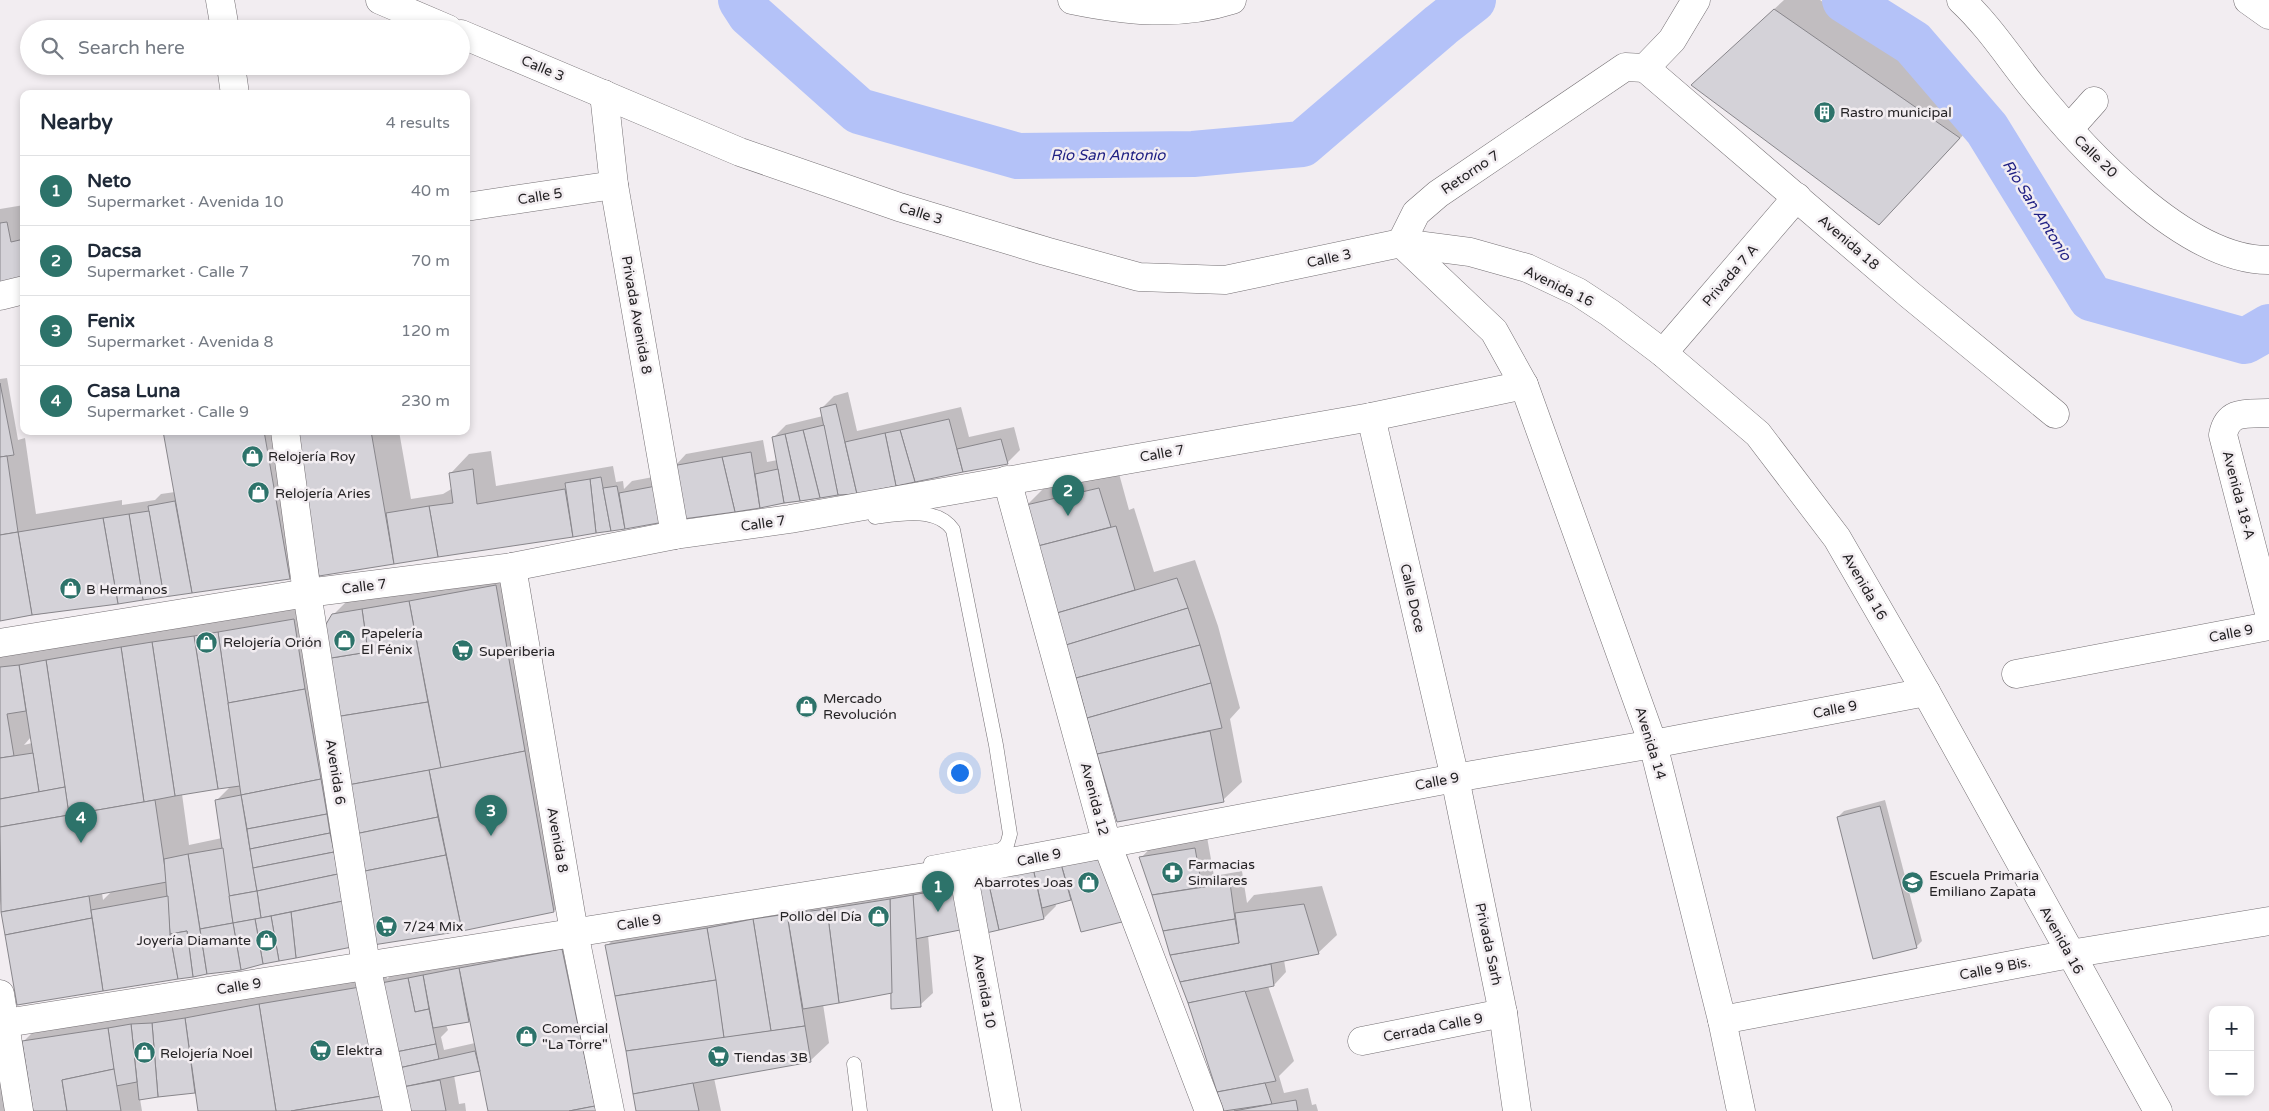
<!DOCTYPE html>
<meta charset="utf-8">
<style>
body{margin:0;font-family:"Varela Round",sans-serif;background:#f6f6f7;color:#1f2937}
.controls{position:absolute;right:15px;bottom:15px;display:grid;overflow:hidden;border-radius:10px;box-shadow:0 2px 8px #0003}
.controls button{width:45px;height:45px;display:grid;place-items:center;padding:0;border:0;border-bottom:1px solid #e0e1e3;background:#fff;color:#1f2937;font:25px sans-serif}
.you{position:absolute;left:959px;top:772px;width:18px;height:18px;margin:-12px;border:4px solid #fff;border-radius:50%;background:#1a73e8;box-shadow:0 0 0 8px #1a73e833}
.badge{display:grid;place-items:center;width:32px;height:32px;border-radius:50%;background:#2d736a;color:#fff;font-size:16px;font-weight:700}
.pin{position:absolute;translate:-50% -41px;filter:drop-shadow(0 1px 2px #0008)}
.pin::after{content:'';position:absolute;top:26px;width:18px;height:15px;background:inherit;clip-path:polygon(0 0,100% 0,50% 100%)}
.list{margin:0;padding:0;list-style:none}
h2{display:flex;justify-content:space-between;align-items:center;height:65px;margin:0;padding:0 20px;font-size:21px}
h2 small{font-size:16px;font-weight:400;color:#747a83}
.list li{display:grid;grid-template-columns:32px 1fr auto;gap:15px;align-items:center;box-sizing:border-box;height:70px;padding:0 20px;border-top:1px solid #e0e1e3}
.list b{display:block;font-size:19px;white-space:nowrap}
.list p{margin:0;font-size:16px;white-space:nowrap;color:#747a83}
.list em{font-size:16px;font-style:normal;color:#747a83}
.icon{flex:none;width:28px;height:28px;fill:none;stroke:currentColor;stroke-width:2;stroke-linecap:round;stroke-linejoin:round}
.map{position:relative;flex:none;width:2269px;height:1111px;overflow:hidden}
.search{position:absolute;background:#fff;box-shadow:0 2px 8px #0003;left:20px;top:20px;width:450px;height:55px;display:flex;align-items:center;gap:12px;box-sizing:border-box;padding:0 18px;border-radius:28px;color:#747a83;font-size:19px}
.panel{position:absolute;background:#fff;box-shadow:0 2px 8px #0003;left:20px;top:90px;width:450px;height:345px;border-radius:10px}
.map>svg:first-child{display:block}
</style>
<div class="map">
<svg width="2269" height="1111" viewBox="0 0 2269 1111">
<rect width="100%" height="100%" fill="#f2edf1"/>
<g fill="#0003" fill-rule="evenodd">
<path d="M1784,0H1820L1983,114L1903,199L1693,85Z"/>
<path d="M24,205V277L0,283V209Z"/>
<path d="M7,378L18,440L25,438L36,514L122,500V505L155,500L161,494L175,492L164,431H399L411,499L443,494L453,488L451,473L469,454L491,451L496,486L613,466L616,482L623,481L624,489L632,481L669,474L663,521L320,574L313,554L289,578L0,620V379Z"/>
<path d="M848,392L857,431L961,407L969,437L1014,427L1020,450L1008,462L856,493L684,518L674,467L686,454L763,440L767,462L778,460L774,437L786,425L823,416L822,408L834,396Z"/>
<path d="M1118,470L1129,510L1134,508L1154,572L1195,560L1218,626L1240,708L1230,719L1242,782L1223,800L1118,821L1027,505L1046,486Z"/>
<path d="M520,561L578,887L554,911L462,930L333,615L346,602L376,598Z"/>
<path d="M312,601L364,933L241,968L18,1004L0,900V652ZM31,737L32,743L24,745ZM231,786L216,801L222,838L189,845L182,794ZM112,891L103,900L102,893Z"/>
<path d="M1885,800L1922,941L1916,947L1838,817L1844,811Z"/>
<path d="M1207,837L1214,876L1242,871L1247,903L1254,895L1322,886L1337,935L1318,953L1284,960L1286,972L1274,985L1268,986L1294,1061L1279,1076L1284,1093L1308,1088L1312,1105L1316,1104L1318,1111H1226L1172,955L1141,858L1153,845Z"/>
<path d="M1122,841L1144,901L1125,920L1072,898L1055,903L1056,906L1044,918L976,879Z"/>
<path d="M971,875L928,935L933,993L920,1005L892,991L823,1004L829,1043L810,1061L714,1078L721,1111H638L607,946L625,927Z"/>
<path d="M586,925L618,1080L613,1086L618,1111H489L481,1070L454,1075L459,1104L465,1103L466,1111H199L196,1090L194,1092L140,1099L142,1111H34L23,1042L42,1023L384,963L387,979L395,971L420,966L421,971L430,969ZM470,1019L475,1043L444,1050L441,1037L448,1030L446,1025Z"/>
<path d="M0,1032L19,1111H0Z"/>
</g>
<g fill="none" stroke-linecap="round" stroke-linejoin="round">
<g stroke="#b4c2f8" stroke-width="46">
<path d="M741,0L750,14L859,111L1018,156L1193,154L1302,144L1441,25L1473,0"/>
<path d="M1845,0L1913,43L1987,129L2091,298L2245,341L2269,327"/>
</g>
</g>
<g fill="#d4d2d8" stroke="#88868b">
<path d="M1774,9L1960,138L1879,225L1691,85Z"/>
<path d="M7,222L11,242L24,239V274L21,275L22,280L0,285V223Z"/>
<path d="M0,383L14,455L0,457Z"/>
<path d="M836,404L857,494L838,495L820,408Z"/>
<path d="M949,419L963,472L915,482L900,430Z"/>
<path d="M824,425L838,495L820,498L803,430Z"/>
<path d="M803,430L820,498L800,501L785,434Z"/>
<path d="M900,430L915,482L896,486L885,433Z"/>
<path d="M163,431H264L290,579L192,593Z"/>
<path d="M293,431H371L394,564L319,576Z"/>
<path d="M885,433L896,486L857,494L845,442Z"/>
<path d="M785,434L800,501L784,503L772,437Z"/>
<path d="M1001,439L1008,464L963,472L957,449Z"/>
<path d="M751,452L760,508L735,512L722,457Z"/>
<path d="M7,456L18,532L0,535V457Z"/>
<path d="M722,457L735,512L683,519L672,466Z"/>
<path d="M473,469L477,504L565,489L573,537L438,557L429,506L453,503L449,473Z"/>
<path d="M778,469L784,503L760,508L755,474Z"/>
<path d="M601,477L611,531L596,533L590,479Z"/>
<path d="M590,479L596,533L573,537L565,483Z"/>
<path d="M617,486L625,529L611,531L603,488Z"/>
<path d="M656,486L664,522L625,529L619,493Z"/>
<path d="M1099,488L1111,527L1038,546L1026,505Z"/>
<path d="M175,501L192,593L164,597L148,506Z"/>
<path d="M429,506L438,557L394,564L386,513Z"/>
<path d="M149,511L164,597L143,600L129,514Z"/>
<path d="M129,514L143,600L118,604L103,518Z"/>
<path d="M103,518L118,604L32,615L18,532Z"/>
<path d="M1116,526L1135,590L1057,613L1038,546Z"/>
<path d="M18,532L32,615L0,621V535Z"/>
<path d="M1177,578L1188,608L1066,645L1057,613Z"/>
<path d="M496,585L525,751L441,768L409,601Z"/>
<path d="M409,601L428,702L335,717L325,659L368,652L362,609Z"/>
<path d="M1188,608L1200,645L1076,678L1066,645Z"/>
<path d="M362,609L368,652L325,659L322,631L332,614Z"/>
<path d="M294,619L305,689L228,703L218,632Z"/>
<path d="M218,632L240,786L218,789L194,636Z"/>
<path d="M194,636L218,789L175,796L152,642Z"/>
<path d="M152,642L175,796L144,802L121,647Z"/>
<path d="M1200,645L1211,683L1087,718L1076,678Z"/>
<path d="M121,647L144,802L69,815L46,660Z"/>
<path d="M46,660L65,787L39,792L19,665Z"/>
<path d="M19,665L26,711L7,714L14,756L0,758V667Z"/>
<path d="M1211,683L1222,728L1097,754L1087,718Z"/>
<path d="M305,689L321,779L241,795L228,703Z"/>
<path d="M428,702L441,768L348,785L335,717Z"/>
<path d="M1210,731L1224,802L1117,822L1097,754Z"/>
<path d="M525,751L554,912L462,931L429,770Z"/>
<path d="M33,753L39,792L0,799V758Z"/>
<path d="M429,770L438,817L355,834L348,785Z"/>
<path d="M321,779L327,814L247,829L241,795Z"/>
<path d="M65,787L69,815L0,827V799Z"/>
<path d="M241,795L257,891L229,896L215,800Z"/>
<path d="M155,800L167,882L1,912L0,827Z"/>
<path d="M1880,806L1917,948L1873,959L1837,817Z"/>
<path d="M327,814L330,833L250,849L247,829Z"/>
<path d="M438,817L446,855L360,872L355,834Z"/>
<path d="M330,833L334,852L253,868L250,849Z"/>
<path d="M223,848L233,923L200,929L188,854Z"/>
<path d="M1195,848L1202,887L1152,895L1139,857Z"/>
<path d="M334,852L338,874L257,891L253,868Z"/>
<path d="M188,854L207,974L193,977L187,931L170,934L164,859Z"/>
<path d="M446,855L462,931L373,945L360,872Z"/>
<path d="M1103,859L1126,921L1081,932L1061,864Z"/>
<path d="M1061,864L1071,900L1042,908L1033,868Z"/>
<path d="M1033,868L1044,919L999,930L987,876Z"/>
<path d="M338,874L343,901L261,918L257,891Z"/>
<path d="M987,876L999,930L986,933L975,878Z"/>
<path d="M1230,883L1235,919L1163,931L1152,895Z"/>
<path d="M959,886L965,929L915,939L913,895Z"/>
<path d="M257,891L261,918L233,923L229,896Z"/>
<path d="M913,895L921,1007L891,1009L890,899Z"/>
<path d="M89,896L92,918L5,935L1,912Z"/>
<path d="M168,896L170,934L178,979L103,991L91,910Z"/>
<path d="M890,899L892,993L839,1003L827,909Z"/>
<path d="M343,901L352,947L296,958L291,912Z"/>
<path d="M1304,904L1319,954L1180,982L1170,955L1239,943L1235,913Z"/>
<path d="M827,909L839,1003L803,1009L787,914Z"/>
<path d="M291,912L296,958L279,961L271,916Z"/>
<path d="M787,914L805,1026L771,1031L753,919Z"/>
<path d="M271,916L279,961L263,964L255,919Z"/>
<path d="M92,918L103,991L17,1005L5,935Z"/>
<path d="M255,919L263,964L241,970L233,923Z"/>
<path d="M753,919L771,1031L724,1038L707,928Z"/>
<path d="M1235,919L1239,943L1170,955L1163,931Z"/>
<path d="M233,923L241,970L207,974L200,929Z"/>
<path d="M707,928L716,980L615,996L605,945Z"/>
<path d="M187,931L193,977L178,979L170,934Z"/>
<path d="M562,949L595,1106L569,1111H488L459,968Z"/>
<path d="M1271,964L1274,986L1188,1003L1180,982Z"/>
<path d="M459,968L469,1022L433,1028L423,975Z"/>
<path d="M423,975L429,1009L415,1012L408,978Z"/>
<path d="M408,978L415,1012L429,1009L436,1044L396,1052L381,983Z"/>
<path d="M716,980L724,1038L626,1051L615,996Z"/>
<path d="M360,987L382,1096L291,1111H276L259,1004Z"/>
<path d="M1245,991L1276,1081L1217,1092L1188,1003Z"/>
<path d="M259,1004L276,1111H198L185,1018Z"/>
<path d="M185,1018L195,1093L158,1097L152,1023Z"/>
<path d="M152,1023L158,1097L139,1100L131,1024Z"/>
<path d="M131,1024L137,1082L116,1086L108,1028Z"/>
<path d="M805,1026L811,1062L633,1094L626,1051Z"/>
<path d="M108,1028L114,1069L62,1080L67,1111H33L22,1041Z"/>
<path d="M436,1044L439,1059L399,1068L396,1052Z"/>
<path d="M475,1051L480,1071L403,1087L399,1068Z"/>
<path d="M114,1069L121,1111H67L62,1080Z"/>
<path d="M440,1080L446,1111H408L403,1087Z"/>
<path d="M693,1083L699,1111H636L633,1094Z"/>
<path d="M1265,1083L1272,1104L1224,1111L1217,1092Z"/>
<path d="M382,1096L385,1111H291Z"/>
<path d="M1296,1100L1298,1111H1234L1272,1104Z"/>
<path d="M595,1106L596,1111H569Z"/>
</g>
<g fill="none" stroke-linecap="round" stroke-linejoin="round">
<defs>
<g id="lane">
<path d="M875,517C898,514 937,506 953,530L996,745L1010,834L1007,845L1001,850L931,863"/>
<path d="M854,1064L860,1111"/>
</g>
<g id="street">
<path d="M220,0L225,29"/>
<path d="M380,0L448,29"/>
<path d="M1072,0C1125,11 1179,17 1232,0"/>
<path d="M1961,0C1988,25 2008,56 2031,85C2081,147 2184,261 2269,260"/>
<path d="M2248,0L2269,15"/>
<path d="M461,34L740,152L899,207L1045,251L1139,277L1225,280L1401,243L1470,252L1527,268L1578,292L1610,313L1663,353L1758,434L1837,538L1926,692L2158,1111"/>
<path d="M231,66L235,94"/>
<path d="M1645,68L1910,295L2055,414"/>
<path d="M604,94L614,185L675,535"/>
<path d="M2069,129L2094,101"/>
<path d="M466,207L614,185"/>
<path d="M1401,243L1494,331L1524,385L1653,744L1722,1020L1741,1111"/>
<path d="M1401,243L1416,213L1438,194L1625,67L1645,68L1672,40L1696,0"/>
<path d="M0,296L24,290"/>
<path d="M1663,353L1797,197"/>
<path d="M2269,413C2248,414 2228,409 2223,435L2269,613"/>
<path d="M1371,417L1455,778L1503,1013L1517,1111"/>
<path d="M285,431L307,593L366,965L397,1111"/>
<path d="M1007,480L1107,844L1209,1111"/>
<path d="M512,567L574,932L610,1111"/>
<path d="M0,643L307,593L512,567L675,535L790,519L1371,417L1524,385"/>
<path d="M2016,674L2269,626"/>
<path d="M963,871L1007,1111"/>
<path d="M0,994L19,1111"/>
<path d="M1722,1020L2070,954L2269,921"/>
<path d="M0,1024L963,871L1455,778L1653,744L1926,692"/>
<path d="M1362,1041L1503,1013"/>
</g>
</defs>
<use href="#lane" stroke="#757074" stroke-width="15"/>
<use href="#street" stroke="#757074" stroke-width="29"/>
<use href="#lane" stroke="#fff" stroke-width="14"/>
<use href="#street" stroke="#fff" stroke-width="28"/>
</g>
<defs>
<symbol id="building-disc" viewBox="-11 -11 22 22"><circle r="9.5" fill="#2d736a" stroke="#f2edf1"/><path d="M-4-6H4V6H1V3H-1V6H-4ZM-2.5-4.3h1.7v1.8h-1.7ZM.8-4.3h1.7v1.8H.8ZM-2.5-1h1.7V.8h-1.7ZM.8-1h1.7V.8H.8Z" fill="#fff"/></symbol>
<symbol id="shop-disc" viewBox="-11 -11 22 22"><circle r="9.5" fill="#2d736a" stroke="#f2edf1"/><path d="M-5-2.5h2.3a2.7 3.5 0 0 1 5.4 0H5L5.5 6h-11ZM-1.5-2.5h3a1.5 2.3 0 0 0-3 0Z" fill="#fff"/></symbol>
<symbol id="supermarket-disc" viewBox="-11 -11 22 22"><circle r="9.5" fill="#2d736a" stroke="#f2edf1"/><path d="M-6-5.5h2.5l.6 2H6L4.5 2H-2.5L-4.4-4H-6ZM-1.5 3.2a1.3 1.3 0 1 0 .1 0ZM3 3.2a1.3 1.3 0 1 0 .1 0Z" fill="#fff"/></symbol>
<symbol id="pharmacy-disc" viewBox="-11 -11 22 22"><circle r="9.5" fill="#2d736a" stroke="#f2edf1"/><path d="M-2-6h4v4h4v4h-4v4h-4v-4h-4v-4h4Z" fill="#fff"/></symbol>
<symbol id="school-disc" viewBox="-11 -11 22 22"><circle r="9.5" fill="#2d736a" stroke="#f2edf1"/><path d="M0-5L7-2L0 1L-7-2ZM-4 1L0 2.5L4 1V4Q0 6-4 4Z" fill="#fff"/></symbol>
</defs>
<g fill-rule="evenodd">
<use href="#building-disc" x="1812" y="100" width="25" height="25"/>
<use href="#shop-disc" x="240" y="444" width="25" height="25"/>
<use href="#shop-disc" x="246" y="480" width="25" height="25"/>
<use href="#shop-disc" x="58" y="576" width="25" height="25"/>
<use href="#shop-disc" x="332" y="628" width="25" height="25"/>
<use href="#shop-disc" x="194" y="630" width="25" height="25"/>
<use href="#supermarket-disc" x="450" y="638" width="25" height="25"/>
<use href="#shop-disc" x="794" y="694" width="25" height="25"/>
<use href="#pharmacy-disc" x="1160" y="860" width="25" height="25"/>
<use href="#shop-disc" x="1076" y="870" width="25" height="25"/>
<use href="#school-disc" x="1900" y="870" width="25" height="25"/>
<use href="#shop-disc" x="866" y="904" width="25" height="25"/>
<use href="#supermarket-disc" x="374" y="914" width="25" height="25"/>
<use href="#shop-disc" x="254" y="928" width="25" height="25"/>
<use href="#shop-disc" x="514" y="1024" width="25" height="25"/>
<use href="#supermarket-disc" x="308" y="1038" width="25" height="25"/>
<use href="#shop-disc" x="132" y="1040" width="25" height="25"/>
<use href="#supermarket-disc" x="706" y="1044" width="25" height="25"/>
</g>
<g text-anchor="middle" stroke-width="5" stroke-linejoin="round" paint-order="stroke">
<g font-size="14" fill="#252325" stroke="#f2edf1">
<text transform="translate(543 68) rotate(23)" y="5">Calle 3</text>
<text transform="translate(2096 156) rotate(44)" y="5">Calle 20</text>
<text transform="translate(1470 172) rotate(-34)" y="5">Retorno 7</text>
<text transform="translate(540 196) rotate(-9)" y="5">Calle 5</text>
<text transform="translate(921 213) rotate(17)" y="5">Calle 3</text>
<text transform="translate(1849 242) rotate(41)" y="5">Avenida 18</text>
<text transform="translate(1329 258) rotate(-12)" y="5">Calle 3</text>
<text transform="translate(1730 275) rotate(-49)" y="5">Privada 7 A</text>
<text transform="translate(1559 286) rotate(26)" y="5">Avenida 16</text>
<text transform="translate(637 315) rotate(80)" y="5">Privada Avenida 8</text>
<text transform="translate(1162 453) rotate(-10)" y="5">Calle 7</text>
<text transform="translate(2239 495) rotate(75)" y="5">Avenida 18-A</text>
<text transform="translate(763 523) rotate(-8)" y="5">Calle 7</text>
<text transform="translate(364 586) rotate(-7)" y="5">Calle 7</text>
<text transform="translate(1865 586) rotate(60)" y="5">Avenida 16</text>
<text transform="translate(1413 598) rotate(77)" y="5">Calle Doce</text>
<text transform="translate(2231 633) rotate(-11)" y="5">Calle 9</text>
<text transform="translate(1835 709) rotate(-11)" y="5">Calle 9</text>
<text transform="translate(1651 743) rotate(73)" y="5">Avenida 14</text>
<text transform="translate(336 772) rotate(81)" y="5">Avenida 6</text>
<text transform="translate(1437 781) rotate(-11)" y="5">Calle 9</text>
<text transform="translate(1095 799) rotate(75)" y="5">Avenida 12</text>
<text transform="translate(558 840) rotate(80)" y="5">Avenida 8</text>
<text transform="translate(1039 857) rotate(-11)" y="5">Calle 9</text>
<text transform="translate(639 922) rotate(-9)" y="5">Calle 9</text>
<text transform="translate(2062 940) rotate(61)" y="5">Avenida 16</text>
<text transform="translate(1489 944) rotate(78)" y="5">Privada Sarh</text>
<text transform="translate(1995 968) rotate(-11)" y="5">Calle 9 Bis.</text>
<text transform="translate(239 986) rotate(-9)" y="5">Calle 9</text>
<text transform="translate(985 991) rotate(80)" y="5">Avenida 10</text>
<text transform="translate(1433 1027) rotate(-11)" y="5">Cerrada Calle 9</text>
</g>
<g font-size="14" fill="#252325" stroke="#f2edf1" text-anchor="start">
<text x="1840" y="117">Rastro municipal</text>
<text x="268" y="461">Relojería Roy</text>
<text x="275" y="498">Relojería Aries</text>
<text x="86" y="594">B Hermanos</text>
<text x="361" y="638">Papelería<tspan x="361" dy="16">El Fénix</tspan></text>
<text x="223" y="647">Relojería Orión</text>
<text x="479" y="656">Superiberia</text>
<text x="823" y="703">Mercado<tspan x="823" dy="16">Revolución</tspan></text>
<text x="1188" y="869">Farmacias<tspan x="1188" dy="16">Similares</tspan></text>
<text x="1929" y="880">Escuela Primaria<tspan x="1929" dy="16">Emiliano Zapata</tspan></text>
<text x="1073" y="887" text-anchor="end">Abarrotes Joas</text>
<text x="862" y="921" text-anchor="end">Pollo del Día</text>
<text x="403" y="931">7/24 Mix</text>
<text x="251" y="945" text-anchor="end">Joyería Diamante</text>
<text x="542" y="1033">Comercial<tspan x="542" dy="16">"La Torre"</tspan></text>
<text x="336" y="1055">Elektra</text>
<text x="160" y="1058">Relojería Noel</text>
<text x="734" y="1062">Tiendas 3B</text>
</g>
<g font-size="15" font-style="italic" fill="#212184" stroke="#f2edf1">
<text x="1108" y="160">Río San Antonio</text>
<text transform="translate(2037 210) rotate(58)" y="5">Río San Antonio</text>
</g>
</g>
</svg>
<div class="controls">
<button>+</button>
<button>−</button>
</div>
<div class="you"></div>
<div class="pin badge" style="left:938px;top:912px">1</div>
<div class="pin badge" style="left:1068px;top:516px">2</div>
<div class="pin badge" style="left:491px;top:836px">3</div>
<div class="pin badge" style="left:81px;top:843px">4</div>
<div class="search"><svg class="icon" aria-label="search" viewBox="0 0 24 24"><circle cx="10" cy="10" r="6"/><path d="M15 15l6 6"/></svg>Search here</div>
<section class="panel">
<h2>Nearby<small>4 results</small></h2>
<ul class="list">
<li><span class="badge">1</span><div><b>Neto</b><p>Supermarket · Avenida 10</p></div><em>40 m</em></li>
<li><span class="badge">2</span><div><b>Dacsa</b><p>Supermarket · Calle 7</p></div><em>70 m</em></li>
<li><span class="badge">3</span><div><b>Fenix</b><p>Supermarket · Avenida 8</p></div><em>120 m</em></li>
<li><span class="badge">4</span><div><b>Casa Luna</b><p>Supermarket · Calle 9</p></div><em>230 m</em></li>
</ul>
</section>
</div>
